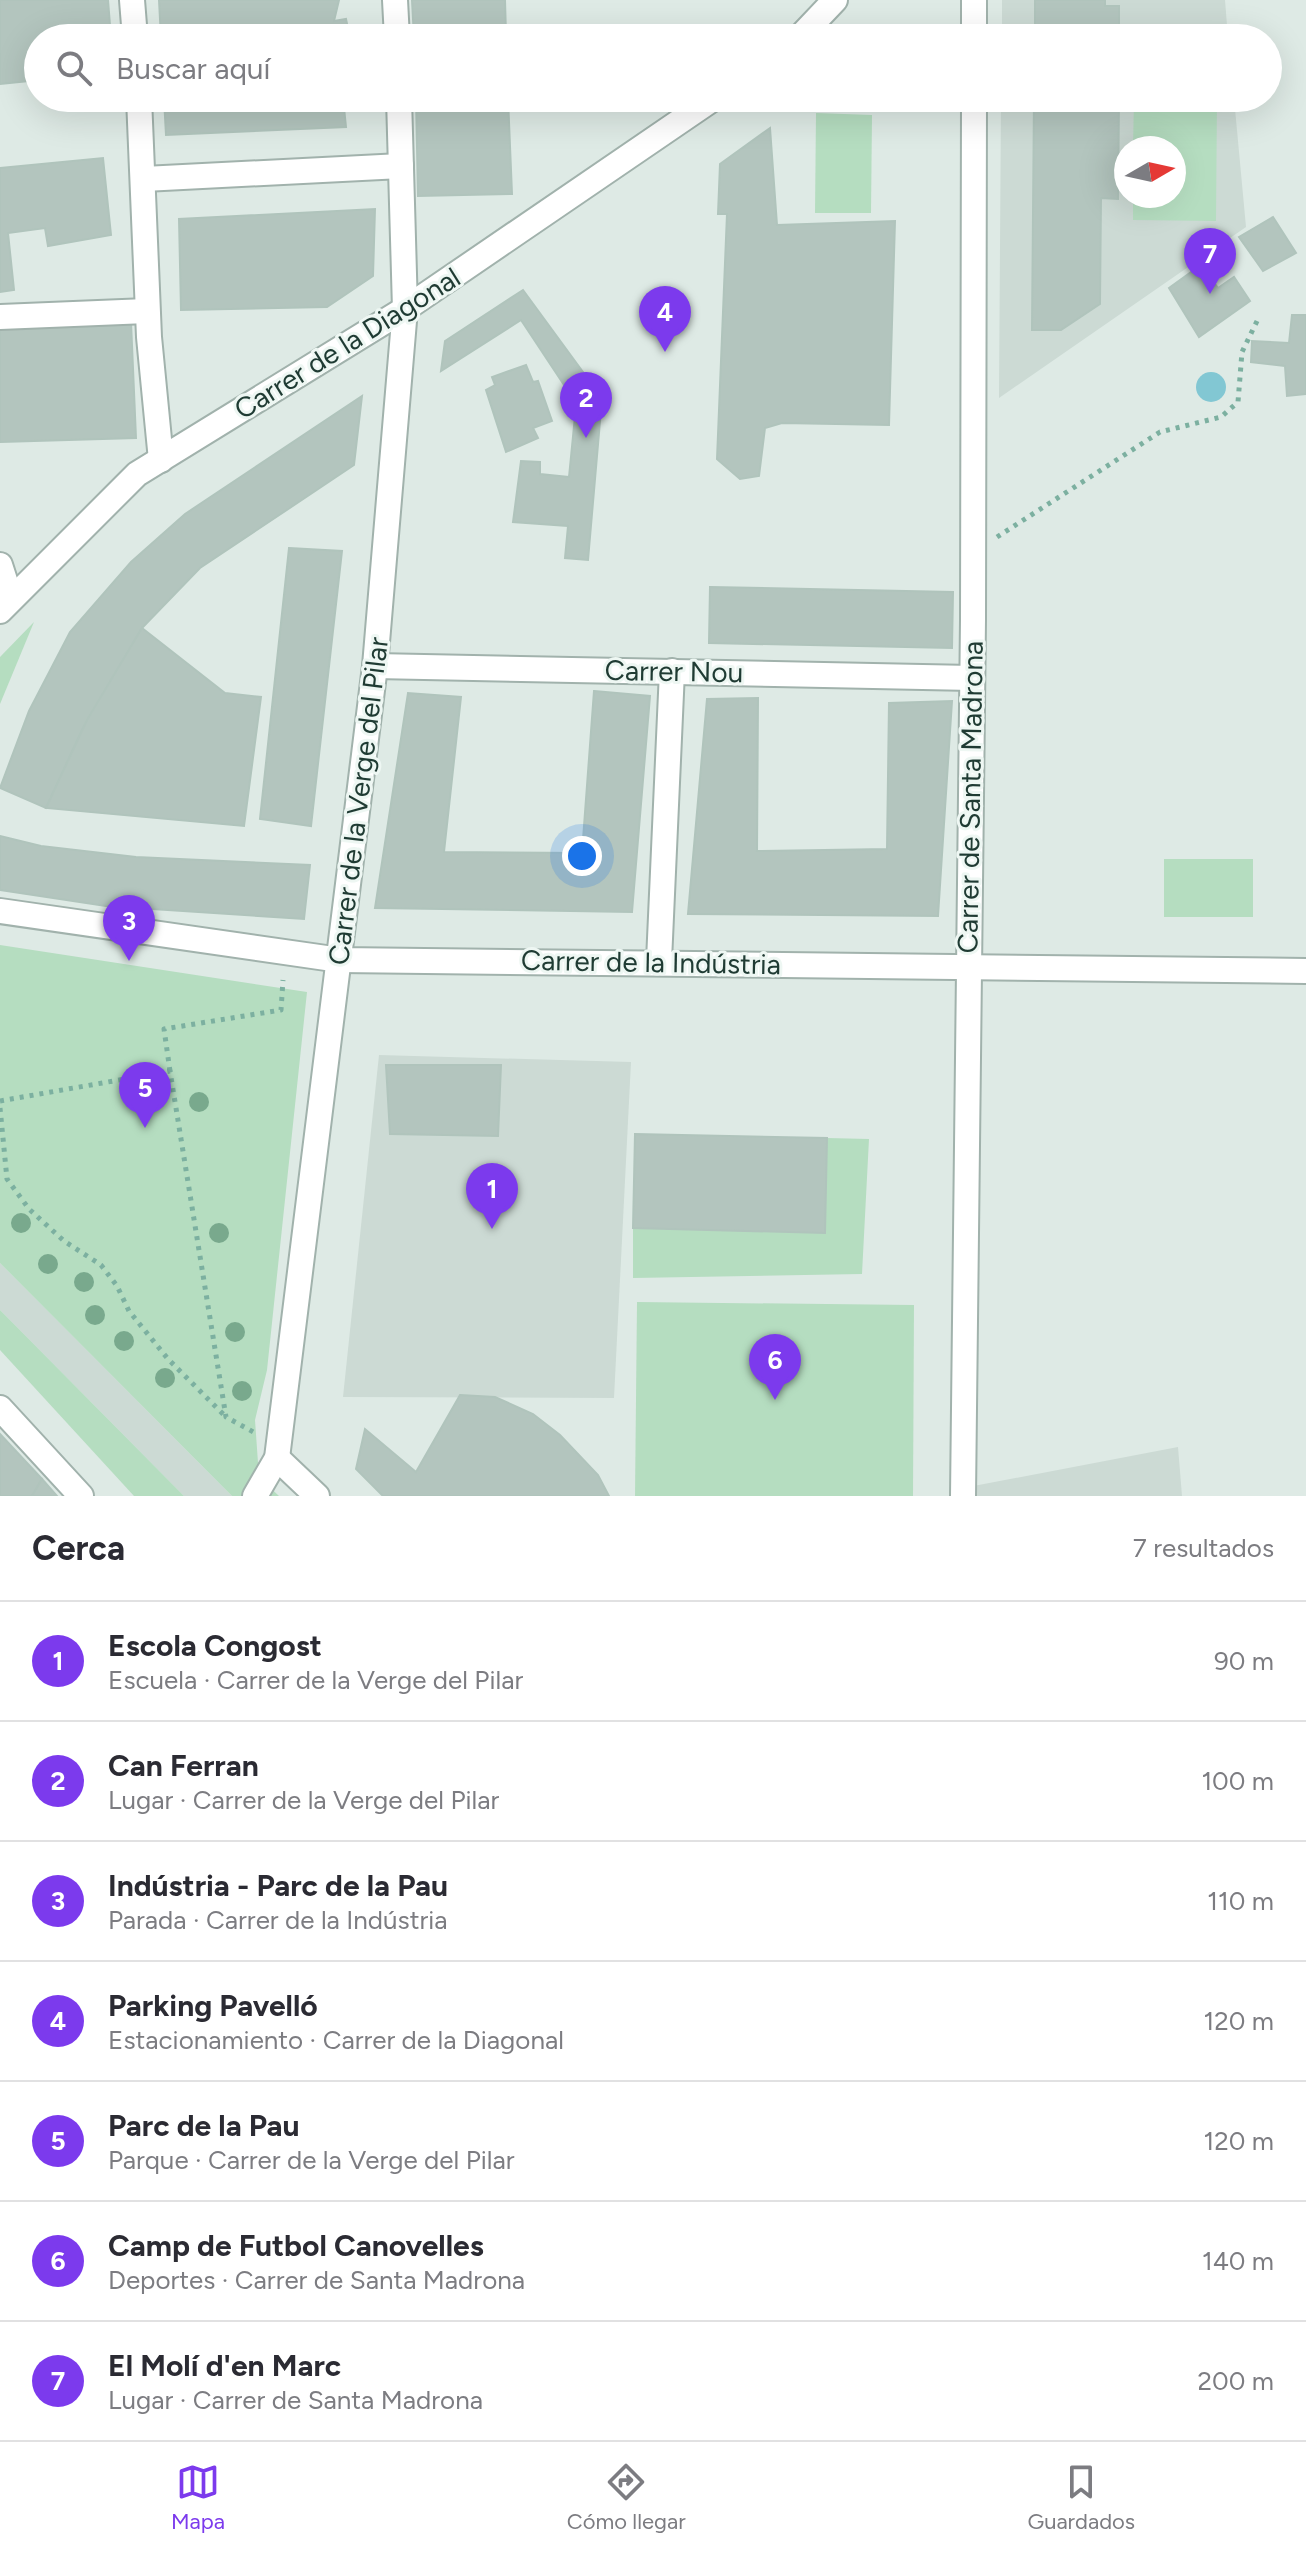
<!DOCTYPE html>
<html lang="es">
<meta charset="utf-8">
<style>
body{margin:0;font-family:Figtree,sans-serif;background:#f2f2f3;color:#2b2b33}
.compass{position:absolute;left:1114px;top:136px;width:72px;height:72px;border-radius:50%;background:#fff;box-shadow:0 8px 32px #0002;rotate:81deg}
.you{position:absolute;left:582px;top:856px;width:28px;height:28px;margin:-20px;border:6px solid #fff;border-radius:50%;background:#1a73e8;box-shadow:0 0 0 12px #1a73e833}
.badge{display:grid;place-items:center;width:52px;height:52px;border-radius:50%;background:#7c3aed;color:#fff;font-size:26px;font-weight:700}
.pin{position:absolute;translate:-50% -66px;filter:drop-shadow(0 2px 4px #0008)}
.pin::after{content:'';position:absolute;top:42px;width:28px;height:24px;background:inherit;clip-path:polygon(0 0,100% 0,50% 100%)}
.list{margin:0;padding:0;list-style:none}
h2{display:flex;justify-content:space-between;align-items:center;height:104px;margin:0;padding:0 32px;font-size:34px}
h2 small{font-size:26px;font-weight:400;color:#7c7c81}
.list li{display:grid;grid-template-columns:52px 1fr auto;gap:24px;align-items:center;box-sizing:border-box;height:120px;padding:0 32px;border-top:2px solid #e1e1e2}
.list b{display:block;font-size:30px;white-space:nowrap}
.list p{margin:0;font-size:26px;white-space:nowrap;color:#7c7c81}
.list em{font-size:26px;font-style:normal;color:#7c7c81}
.icon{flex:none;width:44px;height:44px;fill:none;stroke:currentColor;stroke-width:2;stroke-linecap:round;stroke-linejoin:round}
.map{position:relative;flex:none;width:1306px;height:1496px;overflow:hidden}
.search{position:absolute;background:#fff;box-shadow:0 8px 32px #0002;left:24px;right:24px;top:24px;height:88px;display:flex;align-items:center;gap:20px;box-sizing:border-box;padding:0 28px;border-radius:44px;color:#7c7c81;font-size:30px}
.sheet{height:944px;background:#fff}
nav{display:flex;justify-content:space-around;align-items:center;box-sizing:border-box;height:112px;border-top:2px solid #e1e1e2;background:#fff;font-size:22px;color:#7c7c81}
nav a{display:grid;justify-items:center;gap:4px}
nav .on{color:#7c3aed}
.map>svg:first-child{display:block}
</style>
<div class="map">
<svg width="1306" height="1496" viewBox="0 0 1306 1496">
<rect width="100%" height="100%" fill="#deeae5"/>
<g fill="#ccdad4" fill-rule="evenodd">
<path d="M1002,0H1225L1228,38H1002Z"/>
<path d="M1001,98H1234L1246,227L999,398ZM1126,148H1174V196H1126Z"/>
<path d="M379,1055L631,1062L614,1398L343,1397Z"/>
<path d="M0,1263L232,1496H184L0,1310Z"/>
<path d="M1178,1447L1182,1496H963V1488Z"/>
</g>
<g fill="#b5ddc0">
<path d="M1134,98H1217L1216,221L1133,220V196H1174V148H1133Z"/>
<path d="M816,113L872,115L871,213H815Z"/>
<path d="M34,622L0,704V657Z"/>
<rect x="1164" y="859" width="89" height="58"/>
<path d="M0,945L307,992L267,1370L255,1420L259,1477L279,1496H232L0,1263Z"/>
<path d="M827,1138L869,1139L862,1274L633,1278V1228L824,1233Z"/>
<path d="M637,1302L914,1305L913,1496H635Z"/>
<path d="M0,1310L184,1496H134L0,1350Z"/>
</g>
<circle fill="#82c7d3" cx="1211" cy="387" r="15"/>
<g fill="#b3c5be" stroke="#b0c4bc" stroke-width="2">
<path d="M0,0H108L111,38H38V80L0,84Z"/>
<path d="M159,0H339L334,21L346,19L350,38H161Z"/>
<path d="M412,0H505L506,34L414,38Z"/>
<path d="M1035,0H1105V6H1119V38H1035Z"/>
<path d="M164,98H343L346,127L166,135Z"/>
<path d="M416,98H508L512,194L418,196Z"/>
<path d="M1034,98H1119L1118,199L1101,198L1100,304L1061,330H1032Z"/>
<path d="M770,128L777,225L895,221L889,425L782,423L765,428L759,476L740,479L717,459L727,214H718L720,164Z"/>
<path d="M103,158L111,235L48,246L45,228L8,233L14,290L0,292V168Z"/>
<path d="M375,209L373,276L327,307L181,310L179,219Z"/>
<path d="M1273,217L1296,253L1263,271L1239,237Z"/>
<path d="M1201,265L1218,288L1234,277L1250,301L1199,337L1169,288Z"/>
<path d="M523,290L602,398L588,560L565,558L568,526L513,522L521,461L540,462V474L569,477L575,416L566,388L521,320L441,371L445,341Z"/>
<path d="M1292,315H1306V394L1287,396L1285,366L1251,362L1252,341L1289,343Z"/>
<path d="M131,322L136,438L0,442V328Z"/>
<path d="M526,365L533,382L538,381L552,421L533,428L538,438L506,452L486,390L495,385L492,377Z"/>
<path d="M362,396L354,465L200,568L142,628L82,730L46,808L0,788L29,711L70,632L131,562L185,514Z"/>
<path d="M289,548L342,551L311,826L260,819Z"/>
<path d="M710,587L953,592L952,648L709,643Z"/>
<path d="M142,628L225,693L261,697L244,826L46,808L87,720Z"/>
<path d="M594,691L650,696L632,912L375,908L408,693L461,697L444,852L582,853Z"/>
<path d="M758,698L757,851L887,849L889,703L952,701L938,916L688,914L707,699Z"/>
<path d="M0,836L41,846L136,857L310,865L304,919L106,906L0,890Z"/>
<path d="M386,1065H501L498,1136L390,1134Z"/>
<path d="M635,1134L827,1138L825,1233L633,1228Z"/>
<path d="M460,1395L495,1397L533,1414L560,1435L598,1475L609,1496H383L356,1469L365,1429L416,1472Z"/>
<path d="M0,1434L42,1479L32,1496H0Z"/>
<path d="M42,1479L57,1496H32Z"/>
</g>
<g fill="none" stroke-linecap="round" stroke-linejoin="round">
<defs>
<g id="minor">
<path d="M132,0L135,38"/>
<path d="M395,0L397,38"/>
<path d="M799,38L835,0"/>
<path d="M974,38V0"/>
<path d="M139,98L149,337L161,460"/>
<path d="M144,179L401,166"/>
<path d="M0,317L147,311"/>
<path d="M0,565L11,599"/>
<path d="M0,611L137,474L405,309L714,98"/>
<path d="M375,666L972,678"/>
<path d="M0,911L340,960L1306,971"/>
<path d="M659,961L672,671"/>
<path d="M0,1408L81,1496"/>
<path d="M277,1458L317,1496"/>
<path d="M255,1496L277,1458L375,666L405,309L399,98"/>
<path d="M963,1496L973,620L974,98"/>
</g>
</defs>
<use href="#minor" stroke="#a1b2ac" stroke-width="28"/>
<g stroke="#7cb0a0" stroke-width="5" stroke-dasharray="4 6" stroke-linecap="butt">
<path d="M997,537L1160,432L1221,417L1238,402L1242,352L1258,319"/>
<path d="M170,1071L164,1029L281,1010L283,980"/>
<path d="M0,1101L170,1071L226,1417L257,1434"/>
<path d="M0,1108L7,1179L29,1209L64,1241L101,1265L117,1286L129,1311L168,1359L226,1417"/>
</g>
<use href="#minor" stroke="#fff" stroke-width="24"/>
</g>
<g fill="#79a98d">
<circle cx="199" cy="1102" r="10"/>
<circle cx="21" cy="1223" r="10"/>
<circle cx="219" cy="1233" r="10"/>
<circle cx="48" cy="1264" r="10"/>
<circle cx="84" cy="1282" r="10"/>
<circle cx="95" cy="1315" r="10"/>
<circle cx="235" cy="1332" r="10"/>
<circle cx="124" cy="1341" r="10"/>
<circle cx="165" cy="1378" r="10"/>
<circle cx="242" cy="1391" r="10"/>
</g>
<g text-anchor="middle" stroke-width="6" stroke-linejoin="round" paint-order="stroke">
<g font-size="28" fill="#1f3b33" stroke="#eef7f3">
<text transform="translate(347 343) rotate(-32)" y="10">Carrer de la Diagonal</text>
<text transform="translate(674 671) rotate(1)" y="10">Carrer Nou</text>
<text transform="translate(970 797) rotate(-89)" y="10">Carrer de Santa Madrona</text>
<text transform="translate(358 801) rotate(-83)" y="10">Carrer de la Verge del Pilar</text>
<text transform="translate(651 962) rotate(1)" y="10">Carrer de la Indústria</text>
</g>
</g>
</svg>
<svg class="compass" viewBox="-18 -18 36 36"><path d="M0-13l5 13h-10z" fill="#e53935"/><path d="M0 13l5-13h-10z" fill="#7c7c81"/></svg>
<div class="you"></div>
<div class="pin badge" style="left:492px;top:1229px">1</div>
<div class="pin badge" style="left:586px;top:438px">2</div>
<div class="pin badge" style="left:129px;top:961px">3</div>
<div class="pin badge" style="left:665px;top:352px">4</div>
<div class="pin badge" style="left:145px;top:1128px">5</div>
<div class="pin badge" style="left:775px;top:1400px">6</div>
<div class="pin badge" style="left:1210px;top:294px">7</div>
<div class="search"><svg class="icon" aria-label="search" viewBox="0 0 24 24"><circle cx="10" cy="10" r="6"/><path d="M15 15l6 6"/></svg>Buscar aquí</div>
</div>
<section class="sheet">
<h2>Cerca<small>7 resultados</small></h2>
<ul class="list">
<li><span class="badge">1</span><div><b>Escola Congost</b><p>Escuela · Carrer de la Verge del Pilar</p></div><em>90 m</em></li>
<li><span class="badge">2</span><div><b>Can Ferran</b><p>Lugar · Carrer de la Verge del Pilar</p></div><em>100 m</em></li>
<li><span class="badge">3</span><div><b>Indústria - Parc de la Pau</b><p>Parada · Carrer de la Indústria</p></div><em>110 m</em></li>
<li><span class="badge">4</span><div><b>Parking Pavelló</b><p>Estacionamiento · Carrer de la Diagonal</p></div><em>120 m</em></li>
<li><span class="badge">5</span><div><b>Parc de la Pau</b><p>Parque · Carrer de la Verge del Pilar</p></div><em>120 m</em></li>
<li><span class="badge">6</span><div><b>Camp de Futbol Canovelles</b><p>Deportes · Carrer de Santa Madrona</p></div><em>140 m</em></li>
<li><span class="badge">7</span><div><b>El Molí d'en Marc</b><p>Lugar · Carrer de Santa Madrona</p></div><em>200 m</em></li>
</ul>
</section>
<nav>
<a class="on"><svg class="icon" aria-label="map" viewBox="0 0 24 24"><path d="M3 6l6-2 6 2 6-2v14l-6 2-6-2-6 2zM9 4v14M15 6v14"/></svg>Mapa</a>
<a><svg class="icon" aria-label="directions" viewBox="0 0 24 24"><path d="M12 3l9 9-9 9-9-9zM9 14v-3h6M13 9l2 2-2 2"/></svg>Cómo llegar</a>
<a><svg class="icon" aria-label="saved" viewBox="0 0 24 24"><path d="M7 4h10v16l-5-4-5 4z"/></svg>Guardados</a>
</nav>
